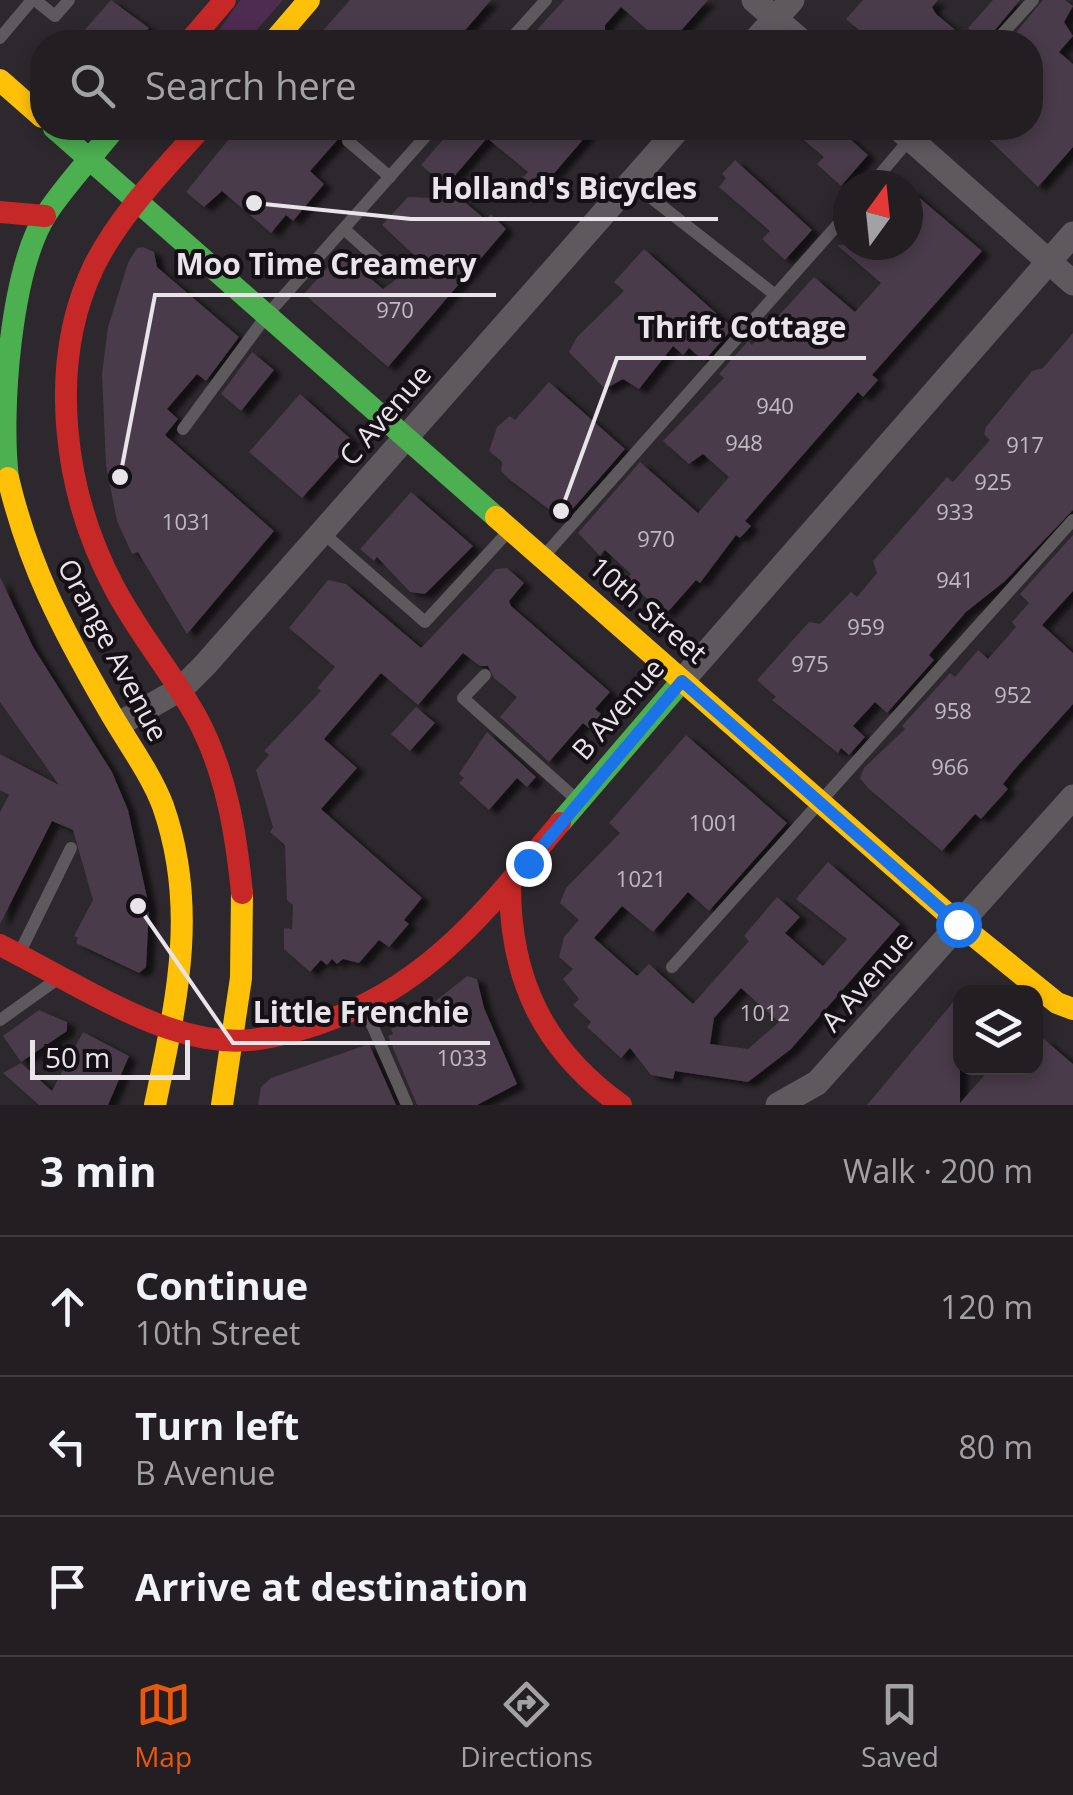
<!DOCTYPE html>
<meta charset="utf-8">
<style>
body{margin:0;font-family:"Open Sans",sans-serif;background:#2e2b2f;color:#f1f3f6}
.controls{position:absolute;right:30px;bottom:30px;display:grid;overflow:hidden;border-radius:20px;box-shadow:0 5px 15px #0003}
.controls button{width:90px;height:90px;display:grid;place-items:center;padding:0;border:0;border-bottom:2px solid #3f3c40;background:#221e22;color:#f1f3f6;font:50px sans-serif}
.compass{position:absolute;left:833px;top:170px;width:90px;height:90px;border-radius:50%;background:#221e22;box-shadow:0 5px 15px #0003;rotate:15deg}
.scale{position:absolute;left:30px;bottom:25px;width:160px;box-sizing:border-box;padding-left:10px;border:5px solid #e9e3ea;border-top:0;font-size:28px;line-height:35px;white-space:nowrap;color:#e9e3ea;-webkit-text-stroke:8px #141015;paint-order:stroke}
.stop{position:absolute;width:30px;height:30px;margin:-22px;border:8px solid #1a73e8;border-radius:50%;background:#fff}
.stop.end{background:#1a73e8;border-color:#fff;box-shadow:0 2px 10px #0008}
.list{margin:0;padding:0;list-style:none}
h2{display:flex;justify-content:space-between;align-items:center;height:130px;margin:0;padding:0 40px;font-size:42px}
h2 small{font-size:32px;font-weight:400;color:#a2a2a5}
.list li{display:grid;grid-template-columns:65px 1fr auto;gap:30px;align-items:center;box-sizing:border-box;height:140px;padding:0 40px;border-top:2px solid #3f3c40}
.list b{display:block;font-size:38px;white-space:nowrap}
.list p{margin:0;font-size:32px;white-space:nowrap;color:#a2a2a5}
.list em{font-size:32px;font-style:normal;color:#a2a2a5}
.icon{flex:none;width:55px;height:55px;fill:none;stroke:currentColor;stroke-width:2;stroke-linecap:round;stroke-linejoin:round}
.map{position:relative;flex:none;width:1073px;height:1105px;overflow:hidden}
.search{position:absolute;background:#221e22;box-shadow:0 5px 15px #0003;left:30px;right:30px;top:30px;height:110px;display:flex;align-items:center;gap:25px;box-sizing:border-box;padding:0 35px;border-radius:40px;color:#a2a2a5;font-size:38px}
.sheet{height:550px;background:#221e22}
nav{display:flex;justify-content:space-around;align-items:center;box-sizing:border-box;height:140px;border-top:2px solid #3f3c40;background:#221e22;font-size:28px;color:#a2a2a5}
nav a{display:grid;justify-items:center;gap:5px}
nav .on{color:#ea580c}
.map>svg:first-child{display:block}
</style>
<div class="map">
<svg width="1073" height="1105" viewBox="0 0 1073 1105">
<defs>
<filter id="shadow"><feDropShadow dx="8" dy="4.5" stdDeviation="2.5" flood-color="#0009"/></filter>
</defs>
<rect width="100%" height="100%" fill="#2d282d"/>
<path fill="#4e2b51" d="M240,0H283L246,42H211Z"/>
<g fill="#483b48" fill-rule="evenodd" filter="url(#shadow)">
<path d="M111,0L149,28L137,42H74Z"/>
<path d="M350,0H491L456,41L448,35L441,42H313Z"/>
<path d="M564,0H708L671,42H661L621,7L605,25V42H526Z"/>
<path d="M863,0H938L932,7L936,14L970,42H873L846,19Z"/>
<path d="M993,0H1020L985,42L968,28Z"/>
<path d="M1043,0H1065L1073,6L1064,22L1073,36L1059,52L1073,64V147L1038,187L977,128H1030V42H1008Z"/>
<path d="M238,128H348L310,171L324,184L293,221L286,215L271,233L222,191L204,207L186,192Z"/>
<path d="M453,128H578L587,135L538,192L522,178L528,172L487,138L446,186L421,165Z"/>
<path d="M789,128H838L868,155L841,186L817,164L824,157Z"/>
<path d="M735,160L812,230L785,260L762,239L770,231L719,187L726,178L722,174Z"/>
<path d="M908,188L982,251L872,375L878,380L863,397L858,392L745,521L751,526L740,538L736,535L700,583L696,580L666,614L625,580L631,574L605,550L600,556L578,533L640,462L698,513L729,477L703,454L689,464L663,441L724,378L719,374L748,341L752,345L814,277L855,312L881,283L837,245H908Z"/>
<path d="M408,197L461,199L486,220L491,214L506,229L388,367L304,294L340,253L383,289L398,278L415,256L382,225Z"/>
<path d="M143,247L154,252L157,267L239,337L206,381L197,374L167,409L178,419L165,435L274,531L187,634L138,552L132,554L117,521L106,465L102,374L108,327L128,263L137,248Z"/>
<path d="M644,249L733,328L704,361L689,348L683,355L673,346L639,389L623,379L605,389L569,352L577,337L624,291L614,282Z"/>
<path d="M1073,333V510L1005,581L966,612L929,655L934,660L887,713L875,702L853,726L865,737L849,755L841,748L838,753L772,700L776,697L757,680L809,622L820,624L851,592L857,597L877,573L873,561L947,477L953,482L990,440L984,434L986,427L1032,371L1043,368Z"/>
<path d="M252,352L274,370L241,411L221,394Z"/>
<path d="M549,382L625,449L563,520L509,479L501,471L502,462L489,451L497,427L510,416L515,420Z"/>
<path d="M300,394L353,441L302,498L249,452Z"/>
<path d="M411,492L473,546L425,594L410,592L377,557L374,561L360,549Z"/>
<path d="M1073,535V591L1042,625L1073,653V704L1014,770L1003,784L1008,789L989,810L981,819L975,814L942,851L868,788L860,778L864,768L905,729L902,726L950,673L955,677L978,650L988,659L1016,627L1012,622L1029,603L1020,594Z"/>
<path d="M507,568L524,583L509,601L511,606L610,692L595,709L601,714L589,728L583,723L549,762L500,717L517,697L494,678L488,666H480L463,653L418,705L381,673L324,739L357,768L321,809L422,898L404,920L409,924L389,947L379,940L359,963L343,959L337,964L332,959L327,965L321,960L310,972L284,949V928L292,929L293,905L287,900L285,845L270,832L273,827L256,770L269,755L264,751L321,691L317,688L335,667L289,628L328,580L346,584L421,648L496,569Z"/>
<path d="M0,577L33,647L112,772L128,810L149,907L146,967L139,973L76,943L78,938L74,936L93,900L73,830L52,821L0,924V812L9,795L0,790V754L59,785L0,702Z"/>
<path d="M416,707L435,723L410,751L391,734Z"/>
<path d="M487,732L536,777L527,787L517,778L489,810L459,783L464,778L459,774Z"/>
<path d="M686,735L787,823L709,911L688,892L653,932L622,906L594,938L637,976L649,964L693,1004L749,941L744,936L777,897L800,917L785,933L823,966L847,939L796,899L828,862L900,924L791,1049L748,1082L675,1071L673,1079L651,1075L630,1048L621,1058L587,1027L591,1022L573,1005L579,999L563,979L573,969L559,957L564,937L579,920L560,903L566,888L620,833L609,823ZM741,988L779,1022L748,1049L710,1044L714,1018Z"/>
<path d="M467,976L477,979L484,1008L517,1084L477,1105H417L388,1036L393,1034L391,1029L412,1020Z"/>
<path d="M960,994V1103L991,1068H1036V1048L1044,1039L1073,1064V1105H867Z"/>
<path d="M39,1010L67,1022V1031L21,1062L3,1036Z"/>
<path d="M83,1032L129,1056L108,1105H39L3,1073L21,1063L52,1091Z"/>
<path d="M369,1044L396,1105H258L261,1087L271,1078Z"/>
</g>
<g fill="none" stroke-linecap="round" stroke-linejoin="round">
<g stroke="#5d595d" stroke-width="12">
<path d="M35,0L55,16L69,0"/>
<path d="M0,38L32,0"/>
<path d="M508,42L546,0"/>
<path d="M995,42L1033,0"/>
<path d="M348,141L390,177"/>
<path d="M631,182L774,294"/>
<path d="M871,185L919,128"/>
<path d="M344,229L391,271"/>
<path d="M183,429L267,315L433,128"/>
<path d="M322,532L425,622L507,533"/>
<path d="M544,556L848,213"/>
<path d="M485,675L463,698L576,799"/>
<path d="M20,952L71,848"/>
<path d="M672,967L1073,520"/>
<path d="M366,1011L407,1105"/>
<path d="M0,1020L56,980"/>
</g>
<g stroke="#5d595d" stroke-width="25">
<path d="M754,0L802,42"/>
<path d="M754,42L792,0"/>
<path d="M898,128L1073,283"/>
<path d="M682,681L1073,234"/>
<path d="M119,724L182,688L205,665L679,128"/>
<path d="M778,1105L817,1083L1073,797"/>
</g>
<g stroke="#4caf50" stroke-width="22">
<path d="M54,128L496,517"/>
<path d="M8,478C0,413 10,270 47,213C67,183 93,156 115,128"/>
<path d="M560,823L682,681"/>
</g>
<g stroke="#ffc107" stroke-width="22">
<path d="M273,42L309,0"/>
<path d="M0,80L42,117"/>
<path d="M8,478C29,566 62,629 107,707C125,739 150,772 163,806C199,909 176,1003 155,1105"/>
<path d="M496,517L958,923L1057,1003L1073,1009"/>
<path d="M222,1105L241,978L242,893"/>
</g>
<g stroke="#c62828" stroke-width="22">
<path d="M189,42L225,0"/>
<path d="M201,128C163,171 120,214 94,266C46,366 64,494 115,589C139,634 172,673 197,718C226,772 236,833 242,893"/>
<path d="M0,212L45,216"/>
<path d="M510,885C510,980 544,1050 621,1105"/>
<path d="M0,945C50,970 120,1013 171,1029C228,1048 263,1042 318,1024C429,987 487,909 560,823"/>
</g>
</g>
<g fill="none" stroke-linecap="round" stroke-linejoin="round">
<path stroke="#1a73e8" stroke-width="12" d="M528,863L682,681L958,924"/>
</g>
<g text-anchor="middle" stroke-width="8" stroke-linejoin="round" paint-order="stroke">
<g font-size="22" fill="#c1b9c2">
<text x="395" y="318">970</text>
<text x="775" y="414">940</text>
<text x="744" y="451">948</text>
<text x="1025" y="453">917</text>
<text x="993" y="490">925</text>
<text x="955" y="520">933</text>
<text x="187" y="530">1031</text>
<text x="656" y="547">970</text>
<text x="955" y="588">941</text>
<text x="866" y="635">959</text>
<text x="810" y="672">975</text>
<text x="1013" y="703">952</text>
<text x="953" y="719">958</text>
<text x="950" y="775">966</text>
<text x="714" y="831">1001</text>
<text x="641" y="887">1021</text>
<text x="765" y="1021">1012</text>
<text x="462" y="1066">1033</text>
</g>
<g font-size="28" fill="#e9e3ea" stroke="#141015">
<text transform="translate(385 415) rotate(-49)" y="10">C Avenue</text>
<text transform="translate(648 610) rotate(41)" y="10">10th Street</text>
<text transform="translate(113 650) rotate(62)" y="10">Orange Avenue</text>
<text transform="translate(618 709) rotate(-49)" y="10">B Avenue</text>
<text transform="translate(867 981) rotate(-49)" y="10">A Avenue</text>
</g>
</g>
<path fill="none" stroke="#e9e3ea" stroke-width="4" d="M254 203L411 219H718M120 477L155 295H496M561 511L617 358H866M138 906L233 1043H490"/>
<g fill="#e9e3ea" stroke="#141015" stroke-width="4">
<circle cx="254" cy="203" r="10"/>
<circle cx="120" cy="477" r="10"/>
<circle cx="561" cy="511" r="10"/>
<circle cx="138" cy="906" r="10"/>
</g>
<g font-size="30" text-anchor="middle" font-weight="bold" fill="#e9e3ea" stroke="#141015" stroke-width="8" stroke-linejoin="round" paint-order="stroke">
<text x="564" y="199">Holland's Bicycles</text>
<text x="326" y="275">Moo Time Creamery</text>
<text x="742" y="338">Thrift Cottage</text>
<text x="361" y="1023">Little Frenchie</text>
</g>
</svg>
<div class="controls">
<button><svg class="icon" aria-label="layers" viewBox="0 0 24 24"><path d="M12 4l9 5-9 5-9-5zM3 14l9 5 9-5"/></svg></button>
</div>
<svg class="compass" viewBox="-18 -18 36 36"><path d="M0-13l5 13h-10z" fill="#e53935"/><path d="M0 13l5-13h-10z" fill="#a2a2a5"/></svg>
<div class="scale">50 m</div>
<div class="stop" style="left:958px;top:924px"></div>
<div class="stop end" style="left:528px;top:863px"></div>
<div class="search"><svg class="icon" aria-label="search" viewBox="0 0 24 24"><circle cx="10" cy="10" r="6"/><path d="M15 15l6 6"/></svg>Search here</div>
</div>
<section class="sheet">
<h2>3 min<small>Walk · 200 m</small></h2>
<ul class="list">
<li><svg class="icon" aria-label="ahead" viewBox="0 0 24 24"><path d="M12 20V5M6 11l6-6 6 6"/></svg><div><b>Continue</b><p>10th Street</p></div><em>120 m</em></li>
<li><svg class="icon" aria-label="left" viewBox="0 0 24 24"><path d="M17 20v-9H6M10 6l-5 5 5 5"/></svg><div><b>Turn left</b><p>B Avenue</p></div><em>80 m</em></li>
<li><svg class="icon" aria-label="arrive" viewBox="0 0 24 24"><path d="M6 21V4h12l-3 4 3 4H6"/></svg><div><b>Arrive at destination</b></div></li>
</ul>
</section>
<nav>
<a class="on"><svg class="icon" aria-label="map" viewBox="0 0 24 24"><path d="M3 6l6-2 6 2 6-2v14l-6 2-6-2-6 2zM9 4v14M15 6v14"/></svg>Map</a>
<a><svg class="icon" aria-label="directions" viewBox="0 0 24 24"><path d="M12 3l9 9-9 9-9-9zM9 14v-3h6M13 9l2 2-2 2"/></svg>Directions</a>
<a><svg class="icon" aria-label="saved" viewBox="0 0 24 24"><path d="M7 4h10v16l-5-4-5 4z"/></svg>Saved</a>
</nav>
